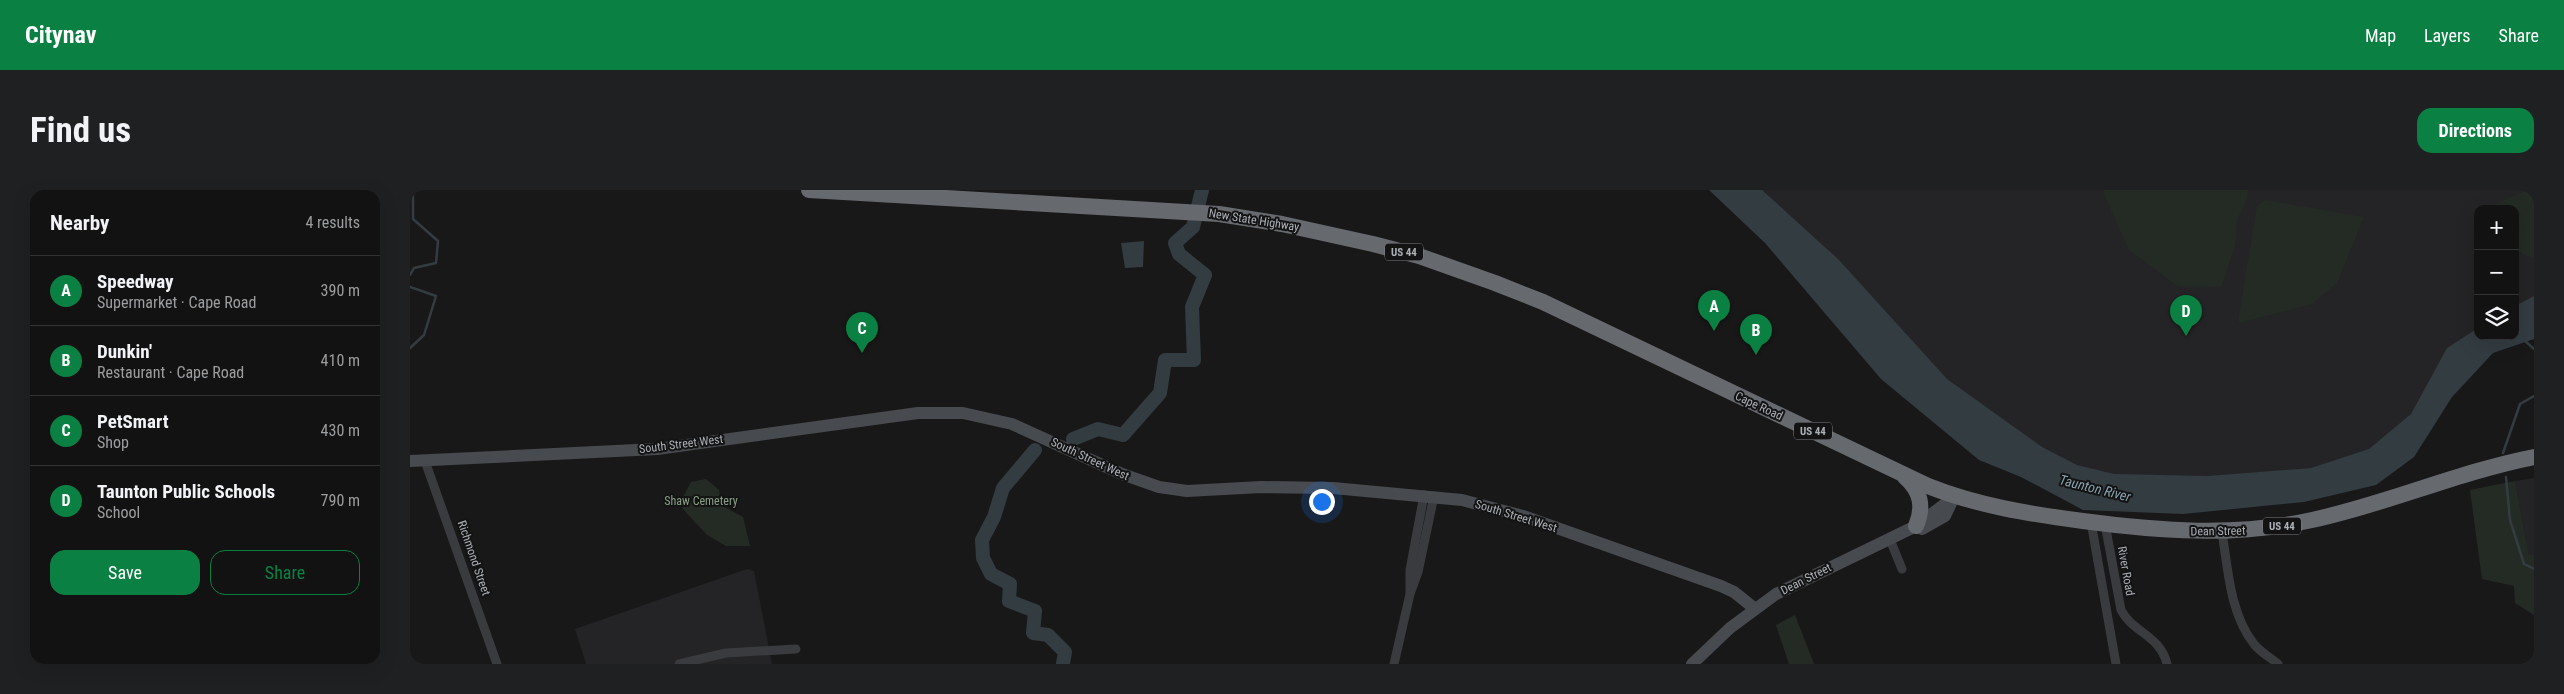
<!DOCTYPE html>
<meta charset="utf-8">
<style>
body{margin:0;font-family:"Roboto Condensed",sans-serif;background:#1f2021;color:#f1f3f6}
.controls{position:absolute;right:15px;top:15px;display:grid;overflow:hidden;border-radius:10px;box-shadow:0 5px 20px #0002}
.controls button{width:45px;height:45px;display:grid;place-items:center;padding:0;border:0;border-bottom:1px solid #313233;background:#121213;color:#f1f3f6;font:25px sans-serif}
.you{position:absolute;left:911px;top:311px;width:18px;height:18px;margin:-12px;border:4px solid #fff;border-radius:50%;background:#1a73e8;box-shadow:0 0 0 8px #1a73e833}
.badge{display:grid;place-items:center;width:32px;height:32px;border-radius:50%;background:#0b8043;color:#fff;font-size:16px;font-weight:700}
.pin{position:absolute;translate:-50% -41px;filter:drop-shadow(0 1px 2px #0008)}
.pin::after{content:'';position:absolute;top:26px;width:18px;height:15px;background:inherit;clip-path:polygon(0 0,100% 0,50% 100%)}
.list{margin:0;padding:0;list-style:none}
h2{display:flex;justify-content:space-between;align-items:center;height:65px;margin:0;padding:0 20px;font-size:21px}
h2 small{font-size:16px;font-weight:400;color:#9c9ea0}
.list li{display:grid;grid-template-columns:32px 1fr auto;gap:15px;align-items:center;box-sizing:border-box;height:70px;padding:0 20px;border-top:1px solid #313233}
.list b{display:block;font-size:19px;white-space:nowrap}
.list p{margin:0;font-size:16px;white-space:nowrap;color:#9c9ea0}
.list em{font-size:16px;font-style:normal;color:#9c9ea0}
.actions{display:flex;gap:10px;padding:15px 20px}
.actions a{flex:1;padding:11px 0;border:1px solid #0b8043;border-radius:15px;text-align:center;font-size:18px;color:#0b8043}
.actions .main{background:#0b8043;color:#fff}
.icon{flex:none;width:28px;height:28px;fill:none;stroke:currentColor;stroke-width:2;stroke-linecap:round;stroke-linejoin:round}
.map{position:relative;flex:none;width:2124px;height:474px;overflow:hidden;border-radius:15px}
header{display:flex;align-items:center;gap:30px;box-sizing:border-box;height:70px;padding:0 25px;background:#0b8043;color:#fff}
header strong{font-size:24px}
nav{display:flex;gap:28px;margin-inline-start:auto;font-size:18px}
.intro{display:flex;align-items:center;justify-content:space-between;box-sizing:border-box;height:120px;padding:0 30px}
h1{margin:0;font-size:35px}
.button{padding:12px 22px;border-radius:15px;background:#0b8043;color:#fff;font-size:18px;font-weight:700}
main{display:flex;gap:30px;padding:0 30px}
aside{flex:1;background:#121213;border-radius:15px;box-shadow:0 5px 20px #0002}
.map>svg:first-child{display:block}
</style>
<header>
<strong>Citynav</strong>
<nav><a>Map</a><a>Layers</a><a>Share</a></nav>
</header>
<div class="intro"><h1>Find us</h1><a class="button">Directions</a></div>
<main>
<aside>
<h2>Nearby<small>4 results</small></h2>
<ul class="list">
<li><span class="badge">A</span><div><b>Speedway</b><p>Supermarket · Cape Road</p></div><em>390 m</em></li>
<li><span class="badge">B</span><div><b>Dunkin'</b><p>Restaurant · Cape Road</p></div><em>410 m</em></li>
<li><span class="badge">C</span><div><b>PetSmart</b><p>Shop</p></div><em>430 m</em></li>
<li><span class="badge">D</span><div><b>Taunton Public Schools</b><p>School</p></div><em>790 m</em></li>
</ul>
<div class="actions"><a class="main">Save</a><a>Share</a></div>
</aside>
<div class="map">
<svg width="2124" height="474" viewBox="0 0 2124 474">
<rect width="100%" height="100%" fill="#181819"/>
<g fill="#242426">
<path d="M1350,0H2124V112L2105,122V19H2068V143L2012,216L1963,259L1899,284L1819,290L1704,289L1644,267L1534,192Z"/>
<path d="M2124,288V365H2119L2105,291Z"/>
<path d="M337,379L344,381L362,474H176L165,439Z"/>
</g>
<g fill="#242b24">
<path d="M1694,0H1838L1836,11L1827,30L1825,56L1811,97L1768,96L1719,60L1694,4Z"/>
<path d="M2118,0H2124V68L2114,65L2105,57V19H2085L2083,15Z"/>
<path d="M1855,10L1954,27L1927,93L1902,114L1828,133L1847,16Z"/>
<path d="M296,289L309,300L311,315L333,327L340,356H316L297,345L272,318V309L281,292Z"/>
<path d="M2105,291L2119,365H2124V425L2105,413L2104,396L2072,389L2060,300Z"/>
<path d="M1385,425L1404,474H1379L1366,435Z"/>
</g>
<g fill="#333c41">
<path d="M1299,0H1352L1429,70L1537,189L1632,257L1667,275L1704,284L1798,286L1901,278L1959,259L2001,224L2037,158L2068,138V146H2105V116L2124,106V149L2083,163L2042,207L2004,267L1966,295L1894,312L1773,324L1673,320L1611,287L1569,270L1471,189L1355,53Z"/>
<path d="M734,51L733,77L715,78L711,53Z"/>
</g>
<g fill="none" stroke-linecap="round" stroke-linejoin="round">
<g stroke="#333c41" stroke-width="2.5">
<path d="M0,85L4,78L26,73L28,51L3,29V0"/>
<path d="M0,97L26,106L14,145L0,158"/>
<path d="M2114,150L2124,159"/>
<path d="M2093,263L2110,214L2124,206"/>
<path d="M2096,287L2100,330L2114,374L2124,379"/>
</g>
<g stroke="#333c41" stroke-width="14">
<path d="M663,249L688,239L713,245L750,203L755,170H784L782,117L795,85L769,64L765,53L783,37L792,0"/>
<path d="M625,260L593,298L584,327L572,350L573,368L581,384L600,394L599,411L625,421L623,443L638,445L655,462L653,474"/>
</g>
<g stroke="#393b3e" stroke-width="9">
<path d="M15,271L87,474"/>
<path d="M1681,332L1706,474"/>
<path d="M1695,334L1711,420C1723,443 1750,445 1757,474"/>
<path d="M1812,342C1818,379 1820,424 1844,454C1850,462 1860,467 1868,474"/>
<path d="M1481,352L1492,379"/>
<path d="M1000,402V380L1014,305"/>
<path d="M269,474L316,463L386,459"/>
<path d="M984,474L1000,404L1008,382L1024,306"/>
</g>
<g stroke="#474a4e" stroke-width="12">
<path d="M0,271L247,259L508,223H553L602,234L712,284L749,297L777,301L851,297L923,298L1052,310L1113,326L1311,396L1324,402L1344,418"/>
<path d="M1512,339L1535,326L1543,309"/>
<path d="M1282,474L1320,438L1366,404L1506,336L1544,307"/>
</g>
<g stroke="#66696e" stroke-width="16">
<path d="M399,0L809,24L872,34L963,54L1009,66L1085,93L1133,112L1518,296C1568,316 1620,324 1673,331C1750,341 1825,347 1902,330C1977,314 2048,282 2124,267"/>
<path d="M1495,287C1511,301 1514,317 1506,336"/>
</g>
</g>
<g text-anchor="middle" stroke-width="4" stroke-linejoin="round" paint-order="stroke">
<g fill="#131314" stroke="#7e8286" stroke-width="1">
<rect x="975" y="53.5" width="38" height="17" rx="4"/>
<rect x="1384" y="232.5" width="38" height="17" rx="4"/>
<rect x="1853" y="327.5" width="38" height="17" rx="4"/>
</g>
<g font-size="11" font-weight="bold" fill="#acb1b7">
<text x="994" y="66">US 44</text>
<text x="1403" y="245">US 44</text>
<text x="1872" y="340">US 44</text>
</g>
<g font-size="12" fill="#acb1b7" stroke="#131314">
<text transform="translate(844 30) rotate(9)" y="4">New State Highway</text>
<text transform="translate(1349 216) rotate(25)" y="4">Cape Road</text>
<text transform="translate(271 254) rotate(-7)" y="4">South Street West</text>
<text transform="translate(680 269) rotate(25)" y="4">South Street West</text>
<text transform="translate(1106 326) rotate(17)" y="4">South Street West</text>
<text transform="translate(1808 341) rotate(-1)" y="4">Dean Street</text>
<text transform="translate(64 368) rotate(71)" y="4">Richmond Street</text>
<text transform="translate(1716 381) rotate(80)" y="4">River Road</text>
<text transform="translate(1396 389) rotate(-27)" y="4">Dean Street</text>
</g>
<g font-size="12" fill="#88a085" stroke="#131314">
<text x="291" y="315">Shaw Cemetery</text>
</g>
<g font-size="14" font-style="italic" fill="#87a2ae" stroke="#131314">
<text transform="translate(1685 298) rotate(14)" y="5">Taunton River</text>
</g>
</g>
</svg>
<div class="controls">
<button>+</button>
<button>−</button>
<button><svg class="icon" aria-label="layers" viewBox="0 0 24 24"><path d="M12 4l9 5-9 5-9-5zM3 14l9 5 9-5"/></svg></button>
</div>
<div class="you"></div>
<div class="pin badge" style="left:1304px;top:141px">A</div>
<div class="pin badge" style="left:1346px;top:165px">B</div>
<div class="pin badge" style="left:452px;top:163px">C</div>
<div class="pin badge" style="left:1776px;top:146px">D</div>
</div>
</main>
